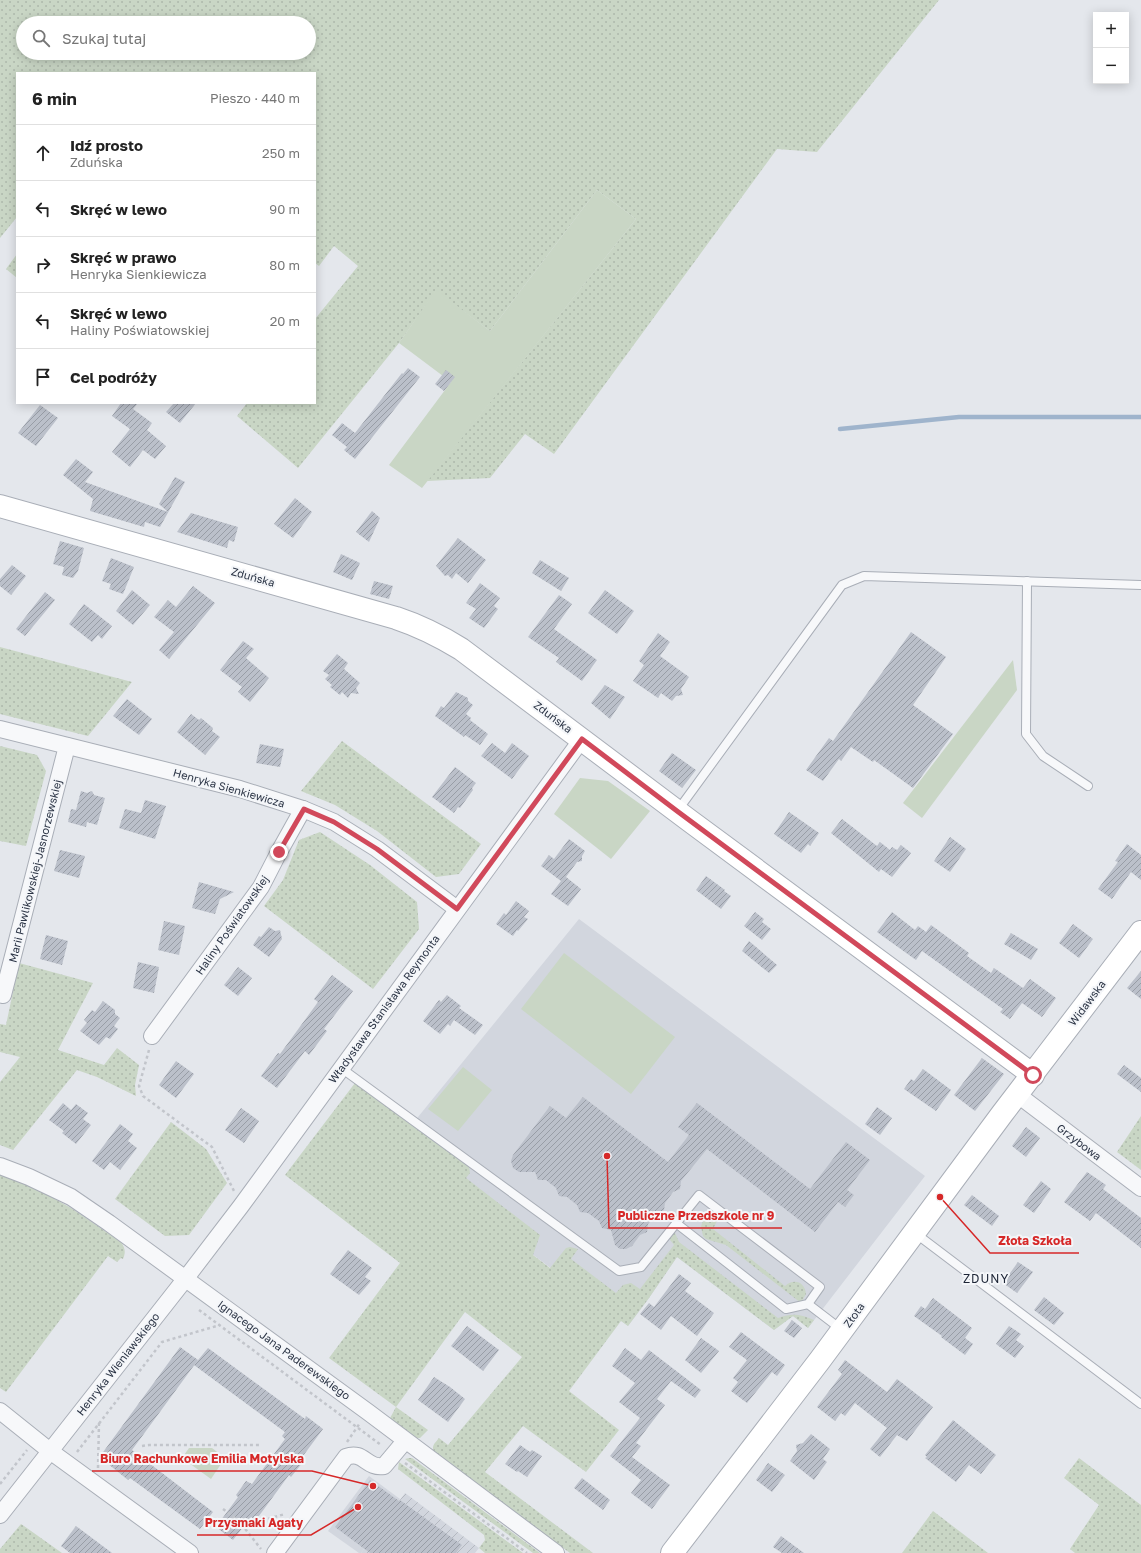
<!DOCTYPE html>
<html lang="pl">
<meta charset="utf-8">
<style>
body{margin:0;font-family:"Golos Text",sans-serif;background:#f2f2f2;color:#222}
.controls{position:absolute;right:12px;top:12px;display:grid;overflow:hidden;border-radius:0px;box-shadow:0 2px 10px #0003}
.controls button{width:36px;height:36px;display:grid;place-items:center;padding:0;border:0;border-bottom:1px solid #e0e0e0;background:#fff;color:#222;font:20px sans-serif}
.stop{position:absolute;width:12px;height:12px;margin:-9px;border:3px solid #d1495b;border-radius:50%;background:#fff}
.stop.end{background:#d1495b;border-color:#fff;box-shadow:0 1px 4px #0008}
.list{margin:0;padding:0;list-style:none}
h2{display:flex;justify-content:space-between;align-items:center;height:52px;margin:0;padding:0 16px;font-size:17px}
h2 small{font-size:13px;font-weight:400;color:#767676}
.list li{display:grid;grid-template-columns:26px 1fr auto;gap:12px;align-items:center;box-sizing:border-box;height:56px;padding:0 16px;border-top:1px solid #e0e0e0}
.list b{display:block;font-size:15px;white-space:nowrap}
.list p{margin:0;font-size:13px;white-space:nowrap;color:#767676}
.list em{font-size:13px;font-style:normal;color:#767676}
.icon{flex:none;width:22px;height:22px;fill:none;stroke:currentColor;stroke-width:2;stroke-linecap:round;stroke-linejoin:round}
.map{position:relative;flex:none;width:1141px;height:1553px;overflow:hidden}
.search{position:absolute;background:#fff;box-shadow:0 2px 10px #0003;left:16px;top:16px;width:300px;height:44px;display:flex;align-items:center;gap:10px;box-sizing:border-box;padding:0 14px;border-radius:22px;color:#767676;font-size:15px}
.panel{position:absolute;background:#fff;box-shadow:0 2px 10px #0003;left:16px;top:72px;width:300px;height:332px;border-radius:0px}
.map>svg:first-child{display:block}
</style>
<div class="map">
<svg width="1141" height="1553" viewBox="0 0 1141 1553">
<defs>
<pattern id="industrial-furrows" width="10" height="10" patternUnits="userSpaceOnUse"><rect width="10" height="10" fill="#d2d6de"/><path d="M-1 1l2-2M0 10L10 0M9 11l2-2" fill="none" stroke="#b4b8c0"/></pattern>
<pattern id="grass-dots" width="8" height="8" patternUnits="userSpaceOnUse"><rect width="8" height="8" fill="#c9d6c5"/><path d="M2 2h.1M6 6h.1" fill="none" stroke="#adb8ab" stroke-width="1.8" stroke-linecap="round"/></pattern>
<pattern id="building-hatch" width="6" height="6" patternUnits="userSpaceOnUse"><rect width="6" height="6" fill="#bbc0ca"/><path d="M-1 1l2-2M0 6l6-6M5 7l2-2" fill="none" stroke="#989da6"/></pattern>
</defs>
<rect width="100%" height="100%" fill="#e4e7ec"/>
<g fill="#d2d6de">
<path d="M579,919L925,1176L808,1328L793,1316L774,1330L677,1257L649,1298L628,1326L392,1149Z"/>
<path d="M369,1476L400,1499L361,1553H359L328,1531Z"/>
</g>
<path fill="url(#industrial-furrows)" d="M405,1493L479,1548L475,1553H361Z"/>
<g fill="url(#grass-dots)" fill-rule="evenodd">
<path d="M0,0H939L817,152L777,149L554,454L525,434L490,478L427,481L636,219L597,190L490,331L436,291L399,343L298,468L237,416L247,403H315V319L358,266L334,246L319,266L315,263V73H17V217L0,238ZM23,23H309V53H23Z"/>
<path d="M17,254V278L6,269Z"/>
<path d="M0,647L132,682L88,736L0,714Z"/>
<path d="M342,741L481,844L459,874L436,877L377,831L335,805L301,791Z"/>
<path d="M0,746L37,755L46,771L26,846L0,841Z"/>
<path d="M320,832L370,865L417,902L419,929L373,989L264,906L283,880L299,840Z"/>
<path d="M19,963L93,983L58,1050L104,1065L117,1048L139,1065L135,1085L136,1096L97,1077L77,1070L13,1150L0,1145V1082L20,1057L0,1052V1024L6,1025Z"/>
<path d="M355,1083L412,1124L469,1167L470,1173L466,1178L540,1235L533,1255L550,1268L566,1248L570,1247L578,1249L571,1259L616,1293L623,1285L631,1283L640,1289L674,1245L667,1236L671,1233H675L679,1242L778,1318C793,1313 799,1314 814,1320L808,1328L793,1316L774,1330L677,1257L649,1298L628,1326L621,1321L569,1391L619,1430L586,1472L523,1426L485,1472L593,1553H570L434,1452C431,1446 435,1443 439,1438L448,1445L522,1357L465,1312L396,1407L428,1430L420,1438H413L389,1420L396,1407L329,1358L400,1263L285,1175Z"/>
<path d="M1141,1116V1170L1117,1152Z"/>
<path d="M171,1122L206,1149L227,1183L189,1235L165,1236L115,1199Z"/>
<path d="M0,1175L37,1189L71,1208L121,1242C125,1248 126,1252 123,1259L121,1258L117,1262L108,1256L6,1392L0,1388Z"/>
<path d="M714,1217L718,1219L713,1229L785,1286C794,1278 805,1282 806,1294L801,1303L726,1245L706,1239L703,1236L701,1227L702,1223L705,1220Z"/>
<path d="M409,1458H412L540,1553H533L405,1459Z"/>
<path d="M1079,1458L1141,1505V1553H1075L1070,1549L1099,1505L1064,1478Z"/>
<path d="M399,1462L523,1553H485L479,1548L485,1540L484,1535L398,1469Z"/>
<path d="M933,1511L988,1553H902Z"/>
<path d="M21,1524L24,1526L62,1553H0V1549Z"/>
</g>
<g fill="#c9d6c5">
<path d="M597,190L636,219L422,488L389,465L451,382L399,343L436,290L490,331Z"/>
<path d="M1013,660L1017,690L922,818L903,803Z"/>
<path d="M580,778L608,781L650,811L611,859L554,814Z"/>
<path d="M564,953L675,1037L631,1094L521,1009Z"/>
<path d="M463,1067L492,1090L458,1131L428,1109Z"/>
<path d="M189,1448H212L225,1458L211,1479L182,1458Z"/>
</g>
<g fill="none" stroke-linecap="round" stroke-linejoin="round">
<path stroke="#9fb4cc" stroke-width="4.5" d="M840,429L959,417H1141"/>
</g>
<g fill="url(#building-hatch)">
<path d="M408,368L420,377L355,459L344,450L347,447L332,435L342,423L355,433L402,373L403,374Z"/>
<path d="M446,370L455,377L444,391L435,384Z"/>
<path d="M121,403H138L133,409L152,423L147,430L166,446L155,459L143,450L130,467L112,452L130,429L112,416Z"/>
<path d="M174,403H196L180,423L166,412Z"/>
<path d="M40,405L58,418L36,446L18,433Z"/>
<path d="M76,459L93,472L85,482L168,512L159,504L175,477L185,482L160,527L145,522L144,527L90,511L93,499L63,475Z"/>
<path d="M295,498L312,512L293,538L274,524Z"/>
<path d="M372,511L380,518L369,542L356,532Z"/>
<path d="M191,513L238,527L234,542L229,540L227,548L177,532Z"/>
<path d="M458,538L486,560L468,583L456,573L452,579L448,575L445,576L436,566Z"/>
<path d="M60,541L84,548L78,571L73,578L62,575L64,567L53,564Z"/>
<path d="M341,554L360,563L352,580L333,572Z"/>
<path d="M111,558L134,567L123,594L109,589L111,584L102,581Z"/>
<path d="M540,560L569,578L561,591L532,573Z"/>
<path d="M12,565L26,576L11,595L0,586V579Z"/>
<path d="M374,581L393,586L389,599L370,594Z"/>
<path d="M480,583L500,598L494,606L498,609L484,628L469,618L476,609L466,603Z"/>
<path d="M193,586L215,603L169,659L159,650L174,632L154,617L168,600L176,607Z"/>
<path d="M132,590L150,605L133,625L116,611Z"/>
<path d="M605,590L634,611L617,634L588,613Z"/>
<path d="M45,592L55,600L25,636L16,629Z"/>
<path d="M559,595L572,604L554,629L597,660L582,681L556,662L559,658L528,637Z"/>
<path d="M84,604L112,626L102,639L98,635L92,642L69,624Z"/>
<path d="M911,632L946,657L913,705L953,734L913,788L874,760L873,762L851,747L841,761L839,759L823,781L806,770L829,738L833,741Z"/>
<path d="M658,633L670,642L660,656L689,677L681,689L683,695L676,696L672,701L661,693L658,698L633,681L644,665L639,661Z"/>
<path d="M243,641L254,649L246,658L269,678L250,702L238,692L242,687L220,670Z"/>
<path d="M337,654L348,663L344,669L360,683L356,688L359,694L351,693L348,698L342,692L340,695L330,687L332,685L325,679L329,675L323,671Z"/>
<path d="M605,685L625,697L610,719L591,703Z"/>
<path d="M456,692L468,698V701L473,705L466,714L471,718L470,720L488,734L480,745L465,735L464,737L435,716L441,706L444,708Z"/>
<path d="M127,699L152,719L139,735L113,716Z"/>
<path d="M191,714L199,720L201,718L213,728L212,731L220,737L205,755L177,732Z"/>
<path d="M492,743L505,753L512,743L529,756L512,779L481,756Z"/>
<path d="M260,744L284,749L280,767L256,763Z"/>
<path d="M672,753L696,770L682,788L659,771Z"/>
<path d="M455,767L476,783L472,788L473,790L460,808L458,807L454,813L432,797Z"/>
<path d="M81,791L87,793L92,791L94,795L105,798L97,825L87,822L86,827L68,822L71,809L76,810Z"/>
<path d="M145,800L166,806L155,839L119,828L125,809L141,813Z"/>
<path d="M789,812L819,833L810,846L808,844L801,853L774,834Z"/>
<path d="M842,819L877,846L880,842L890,850L892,847L897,850L901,845L911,853L892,877L881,869L879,872L831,833Z"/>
<path d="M950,837L966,849L950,872L934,861Z"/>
<path d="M569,839L585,851L582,856V861L577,862L566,877L581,889L568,906L551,894L561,881L541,866L549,855L554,859Z"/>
<path d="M1127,844L1141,855V880L1131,872L1112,899L1098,889L1118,862L1115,861Z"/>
<path d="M60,850L85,856L79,878L54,871Z"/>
<path d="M706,876L725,890L724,891L731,896L721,909L696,890Z"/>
<path d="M199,882L234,892L220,899L215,914L192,908Z"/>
<path d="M516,901L529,911L524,917L528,919L518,931L517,930L513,936L496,924L504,913L506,915Z"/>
<path d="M755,912L764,919L762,922L771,929L762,940L744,926Z"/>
<path d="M892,912L915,930L918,926L926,932L931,925L969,953L967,956L991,973L994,968L1023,988L1030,979L1056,998L1042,1017L1022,1003L1010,1019L1000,1012L1003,1009L922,951L916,960L877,932Z"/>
<path d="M164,921L185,926L179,955L158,950Z"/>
<path d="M1073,924L1093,939L1079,958L1059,943Z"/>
<path d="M269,927L275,931L280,930L282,939L269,957L253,945L259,936L261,937Z"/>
<path d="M1011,933L1038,949L1031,960L1004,944Z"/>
<path d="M46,935L68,941L62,965L40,959Z"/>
<path d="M749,941L777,965L769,973L742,951Z"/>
<path d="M138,962L159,967L154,993L133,988Z"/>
<path d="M238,967L252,978L238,996L224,985Z"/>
<path d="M1141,971V999L1127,988Z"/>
<path d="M332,975L353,991L324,1029L327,1031L309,1055L305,1051L277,1088L261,1076L278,1053L280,1054L318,1002L314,999Z"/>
<path d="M447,995L461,1006L459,1008L483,1025L475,1035L454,1020L450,1026L448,1024L440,1034L423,1021L439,1000L441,1002Z"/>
<path d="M103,1001L115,1010V1014L120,1018L114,1026L118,1029L110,1039L106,1037L99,1045L80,1031L87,1023L84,1020L92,1010L95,1012Z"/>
<path d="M982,1058L1004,1074L975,1111L954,1095Z"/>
<path d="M176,1061L194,1074L176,1098L159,1085Z"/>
<path d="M1124,1065L1141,1078V1092L1117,1074Z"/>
<path d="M923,1069L951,1090L936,1111L904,1089L911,1079L914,1081Z"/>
<path d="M583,1097L668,1162L689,1135L678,1127L697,1103L810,1189L846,1142L870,1160L847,1190L854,1195L845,1207L838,1202L815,1232L707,1149L681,1181L680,1189L673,1192L665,1203L664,1210L656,1214L648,1224L647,1232L640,1235L632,1246L626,1249H620L615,1245L611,1230L602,1228L599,1221L588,1213L580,1212L577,1205L567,1197L559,1196L556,1188L546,1180H538L535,1172H519L513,1168L511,1161L513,1155L550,1106L566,1118Z"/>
<path d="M63,1103L71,1110L76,1104L88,1113L83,1119L91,1125L76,1144L62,1133L64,1131L49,1120Z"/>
<path d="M877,1107L892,1118L880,1135L865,1124Z"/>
<path d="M241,1108L259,1121L244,1143L225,1130Z"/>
<path d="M120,1124L133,1134L128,1141L137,1148L120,1170L110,1162L104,1170L92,1161Z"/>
<path d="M1026,1127L1040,1138L1026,1157L1012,1146Z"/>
<path d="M1087,1172L1106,1185L1103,1189L1141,1218V1248L1096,1213L1090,1221L1064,1202Z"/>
<path d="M1041,1181L1051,1189L1034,1213L1023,1205Z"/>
<path d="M972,1195L999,1216L992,1226L964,1205Z"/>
<path d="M348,1250L372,1268L365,1277L371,1281L359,1295L330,1274Z"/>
<path d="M1018,1262L1033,1272L1017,1293L1003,1283Z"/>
<path d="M679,1274L691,1283L685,1291L714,1313L697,1336L671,1316L661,1330L640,1314L649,1303L654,1307Z"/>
<path d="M1044,1297L1064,1313L1054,1325L1034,1310Z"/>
<path d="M933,1298L972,1328L965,1338L973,1344L965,1355L941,1337L942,1336L914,1316L921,1306L925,1309Z"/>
<path d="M792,1320L802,1328L794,1338L784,1331Z"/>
<path d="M467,1326L499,1350L483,1371L451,1346Z"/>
<path d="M1009,1326L1021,1334L1016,1340L1024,1346L1015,1358L996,1344Z"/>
<path d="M741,1332L785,1365L777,1376L772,1372L747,1403L731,1391L738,1382L733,1378L747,1360L729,1347Z"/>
<path d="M701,1338L719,1351L701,1373L685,1360Z"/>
<path d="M180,1347L198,1360L132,1450L213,1512L200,1529L130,1478L128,1480L107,1463L109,1460L101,1455Z"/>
<path d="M208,1348L305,1419L306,1416L323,1429L300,1460L303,1462L291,1477L289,1475L256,1520L251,1517L233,1540L216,1527L238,1497L236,1495L246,1481L252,1484L285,1439L282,1436L285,1432L194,1365Z"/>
<path d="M625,1348L641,1360L649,1350L701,1390L695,1398L671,1381L657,1399L665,1405L636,1443L641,1446L632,1457L670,1485L652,1509L631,1493L641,1480L610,1456L640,1418L619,1402L635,1383L612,1366Z"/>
<path d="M845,1360L887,1392L897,1379L933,1407L907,1441L897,1435L880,1457L870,1449L887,1428L855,1403L845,1416L841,1413L835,1421L817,1407L842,1374L838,1370Z"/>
<path d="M434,1377L450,1387L465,1399L448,1422L418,1400Z"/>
<path d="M953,1420L996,1455L981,1474L969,1465L956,1482L925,1458L927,1457L925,1455Z"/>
<path d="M811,1434L830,1449L823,1459L827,1462L814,1480L790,1461L797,1451L796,1445L803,1443Z"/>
<path d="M520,1445L530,1452L532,1450L542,1456L527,1477L518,1471L517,1472L505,1464Z"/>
<path d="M768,1463L785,1475L772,1492L756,1480Z"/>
<path d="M582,1478L610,1500L603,1510L574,1488Z"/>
<path d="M370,1480L399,1501L400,1500L462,1545L456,1553H370L335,1527Z"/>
<path d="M76,1526L112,1553H70L61,1546Z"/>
<path d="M781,1536L804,1553H782L773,1547Z"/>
</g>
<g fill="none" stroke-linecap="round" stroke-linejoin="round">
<defs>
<g id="lane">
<path d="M1027,581L1026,734L1043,756L1088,786"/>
<path d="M678,810L842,585L864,576L1141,585"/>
<path d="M341,1068L619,1271L641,1267L699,1195L820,1287L808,1304L786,1309L676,1223"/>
<path d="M915,1233L1141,1404"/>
<path d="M808,1304L842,1330"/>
</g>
<g id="street">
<path d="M0,729L240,789L303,809L334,822L377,849L457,909"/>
<path d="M3,995L67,746"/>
<path d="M152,1036L261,887L279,852L303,809"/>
<path d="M1018,1095L1141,1188"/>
<path d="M0,1166L29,1177L71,1197L109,1223L368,1412L556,1553"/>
<path d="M0,1411L50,1451L190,1553"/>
<path d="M0,1515L186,1278L241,1206L582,739"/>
<path d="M275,1553L346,1457C364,1450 366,1469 384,1466L405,1441"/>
</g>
<g id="secondary">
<path d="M0,506L396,618C420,626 440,636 461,649L690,821L1033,1075"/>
<path d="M672,1553L820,1360L1002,1114L1141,932"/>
</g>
</defs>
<use href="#lane" stroke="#a9aeb7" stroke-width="10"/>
<use href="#street" stroke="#a9aeb7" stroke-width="18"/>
<use href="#secondary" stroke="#a9aeb7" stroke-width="24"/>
<g stroke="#c2c5cb" stroke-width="2.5" stroke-dasharray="3 3" stroke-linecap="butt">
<path d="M149,1050L139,1086L143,1096L212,1147L234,1191"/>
<path d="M199,1310L381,1445"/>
<path d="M347,1442L360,1423"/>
<path d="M142,1446L149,1445H259"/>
<path d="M77,1452L162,1342L220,1325"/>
<path d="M405,1463L527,1553"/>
<path d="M98,1468L99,1423"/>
<path d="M0,1484L27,1450"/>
<path d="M223,1509L239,1521L261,1549"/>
<path d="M239,1521L257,1522L285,1514"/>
</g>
<use href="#lane" stroke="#f7f8fa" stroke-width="8"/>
<use href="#street" stroke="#f7f8fa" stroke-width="16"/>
<use href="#secondary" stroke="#fff" stroke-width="22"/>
</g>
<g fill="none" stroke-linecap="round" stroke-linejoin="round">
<path stroke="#d1495b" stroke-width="5" d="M279,852L304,809L334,822L377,849L457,909L582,739L677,811L1033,1075"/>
</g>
<g text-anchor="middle" stroke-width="4" stroke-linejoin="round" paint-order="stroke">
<g font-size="11" fill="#2b3445" stroke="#f4f6f9">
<text transform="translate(253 577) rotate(16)" y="4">Zduńska</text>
<text transform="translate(553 717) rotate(37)" y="4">Zduńska</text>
<text transform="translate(229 788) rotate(16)" y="4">Henryka Sienkiewicza</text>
<text transform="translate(35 871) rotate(-76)" y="4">Marii Pawlikowskiej-Jasnorzewskiej</text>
<text transform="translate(232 925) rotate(-55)" y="4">Haliny Poświatowskiej</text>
<text transform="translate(1087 1003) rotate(-53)" y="4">Widawska</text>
<text transform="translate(384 1009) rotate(-54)" y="4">Władysława Stanisława Reymonta</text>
<text transform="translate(1079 1142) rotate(37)" y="4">Grzybowa</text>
<text transform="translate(854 1315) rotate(-54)" y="4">Złota</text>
<text transform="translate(284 1350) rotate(36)" y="4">Ignacego Jana Paderewskiego</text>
<text transform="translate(118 1364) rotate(-52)" y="4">Henryka Wieniawskiego</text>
</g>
<g font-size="12" letter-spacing="1" fill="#1d2536" stroke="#f4f6f9">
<text x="986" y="1283">ZDUNY</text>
</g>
</g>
<path fill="none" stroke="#d62828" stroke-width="1.5" d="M607 1156L609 1228H782M940 1197L990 1253H1079M373 1486L312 1471H92M358 1507L311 1535H197"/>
<g fill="#d62828" stroke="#f4f6f9" stroke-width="1.5">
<circle cx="607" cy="1156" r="4"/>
<circle cx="940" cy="1197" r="4"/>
<circle cx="373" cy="1486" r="4"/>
<circle cx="358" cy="1507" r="4"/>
</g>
<g font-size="12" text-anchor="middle" font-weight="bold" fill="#d62828" stroke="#f4f6f9" stroke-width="4" stroke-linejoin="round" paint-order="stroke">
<text x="696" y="1220">Publiczne Przedszkole nr 9</text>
<text x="1035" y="1245">Złota Szkoła</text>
<text x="202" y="1463">Biuro Rachunkowe Emilia Motylska</text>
<text x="254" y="1527">Przysmaki Agaty</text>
</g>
</svg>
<div class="controls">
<button>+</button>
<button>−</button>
</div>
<div class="stop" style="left:1033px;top:1075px"></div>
<div class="stop end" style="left:279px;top:852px"></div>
<div class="search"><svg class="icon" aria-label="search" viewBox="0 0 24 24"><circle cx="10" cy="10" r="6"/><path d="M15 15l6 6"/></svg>Szukaj tutaj</div>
<section class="panel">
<h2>6 min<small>Pieszo · 440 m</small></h2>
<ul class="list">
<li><svg class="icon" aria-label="ahead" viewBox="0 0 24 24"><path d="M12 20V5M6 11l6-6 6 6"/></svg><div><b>Idź prosto</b><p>Zduńska</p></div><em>250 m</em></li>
<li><svg class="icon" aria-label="left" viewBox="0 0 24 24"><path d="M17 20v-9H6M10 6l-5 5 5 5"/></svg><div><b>Skręć w lewo</b></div><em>90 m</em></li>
<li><svg class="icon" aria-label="right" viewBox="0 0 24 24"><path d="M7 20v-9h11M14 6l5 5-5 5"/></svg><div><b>Skręć w prawo</b><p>Henryka Sienkiewicza</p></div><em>80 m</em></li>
<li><svg class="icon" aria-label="left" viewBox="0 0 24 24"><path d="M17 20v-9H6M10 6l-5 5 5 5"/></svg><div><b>Skręć w lewo</b><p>Haliny Poświatowskiej</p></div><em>20 m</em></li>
<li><svg class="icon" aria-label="arrive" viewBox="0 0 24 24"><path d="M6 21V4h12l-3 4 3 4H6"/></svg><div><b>Cel podróży</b></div></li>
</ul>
</section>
</div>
